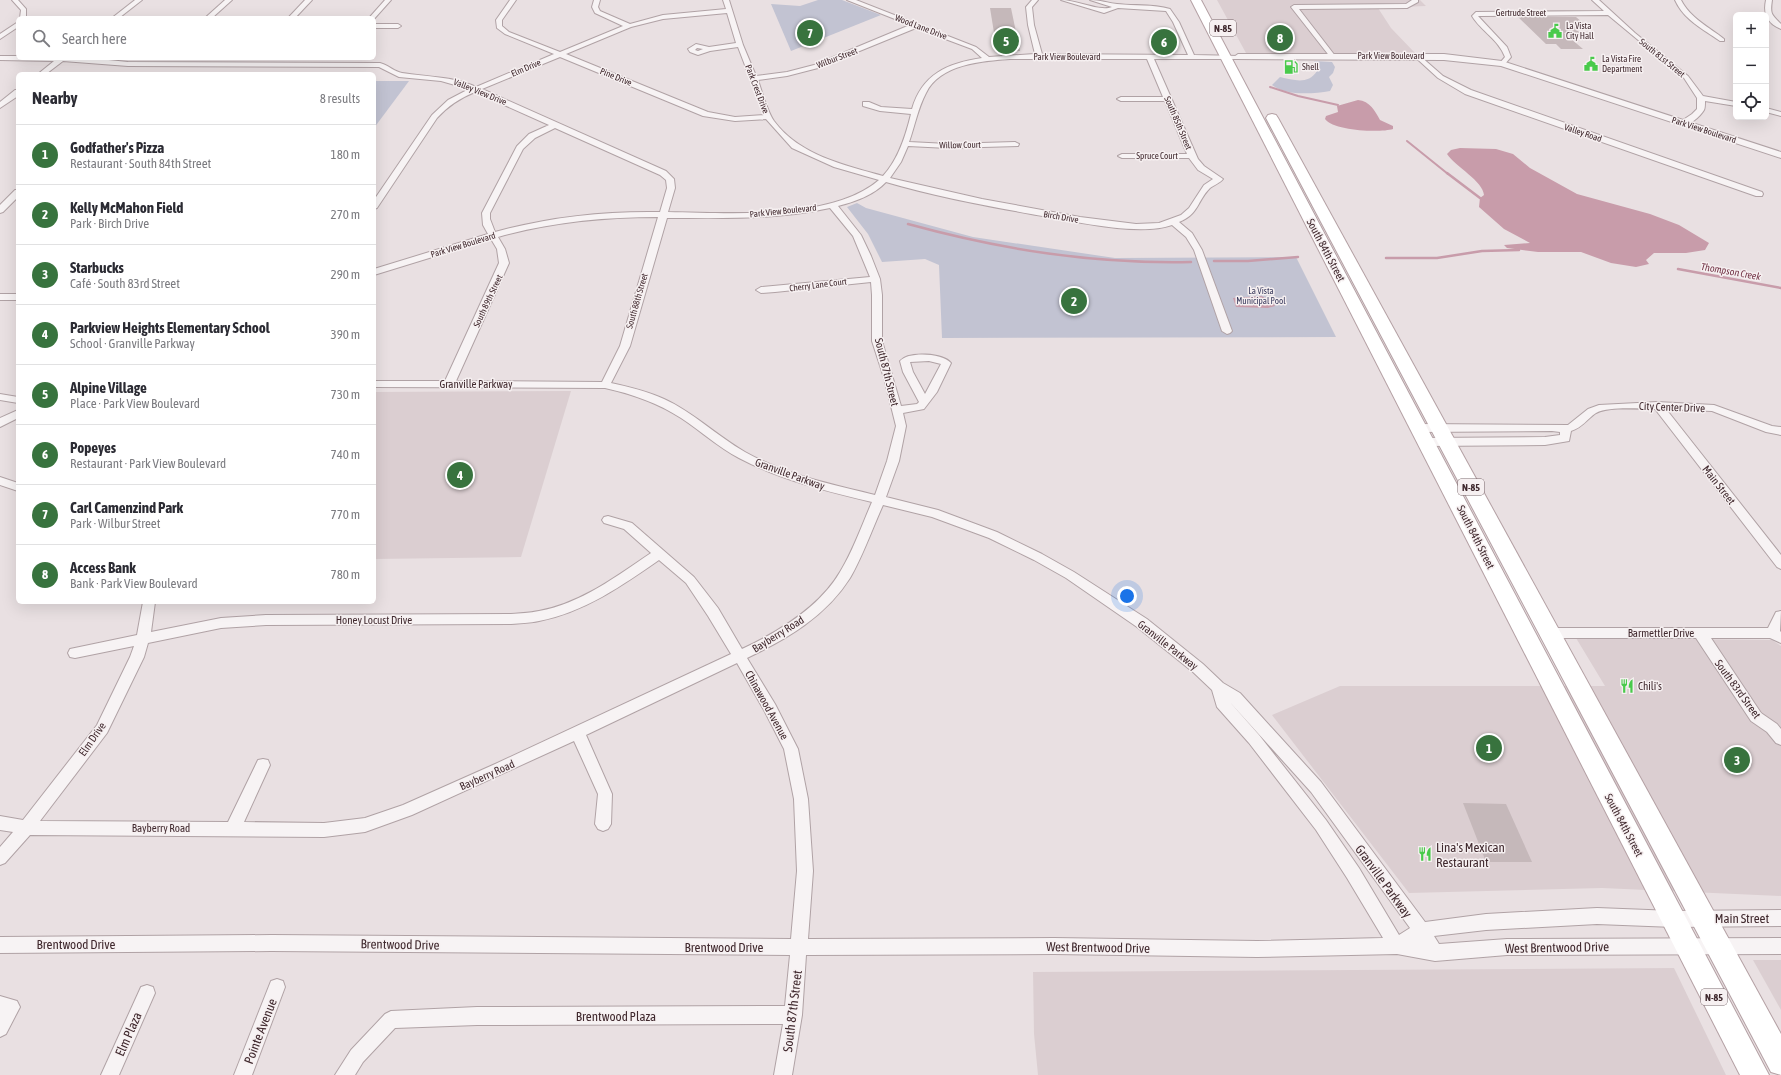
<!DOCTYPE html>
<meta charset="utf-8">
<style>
body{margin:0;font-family:"Asap Condensed",sans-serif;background:#f2f2f3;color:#2b2b33}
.controls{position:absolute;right:12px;top:12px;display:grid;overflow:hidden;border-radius:6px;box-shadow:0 4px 16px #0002}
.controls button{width:36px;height:36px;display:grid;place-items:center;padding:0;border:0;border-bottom:1px solid #e1e1e2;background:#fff;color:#2b2b33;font:20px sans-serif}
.you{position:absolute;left:1127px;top:596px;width:14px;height:14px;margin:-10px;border:3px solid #fff;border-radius:50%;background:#1a73e8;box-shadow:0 0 0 6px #1a73e833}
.badge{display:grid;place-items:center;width:26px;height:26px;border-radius:50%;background:#38733e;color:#fff;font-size:13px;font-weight:700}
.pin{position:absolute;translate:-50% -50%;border:2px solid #fff;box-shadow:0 1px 4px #0006}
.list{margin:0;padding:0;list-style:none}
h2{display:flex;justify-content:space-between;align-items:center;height:52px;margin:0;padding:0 16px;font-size:17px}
h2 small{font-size:13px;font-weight:400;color:#7c7c81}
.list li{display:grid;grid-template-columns:26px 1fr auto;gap:12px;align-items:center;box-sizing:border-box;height:60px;padding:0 16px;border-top:1px solid #e1e1e2}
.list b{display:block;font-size:15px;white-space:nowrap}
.list p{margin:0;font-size:13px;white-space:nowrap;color:#7c7c81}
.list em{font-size:13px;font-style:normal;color:#7c7c81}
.icon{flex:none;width:22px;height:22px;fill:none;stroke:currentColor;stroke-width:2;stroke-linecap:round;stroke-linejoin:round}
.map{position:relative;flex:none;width:1781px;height:1075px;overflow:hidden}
.search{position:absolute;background:#fff;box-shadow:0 4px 16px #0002;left:16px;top:16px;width:360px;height:44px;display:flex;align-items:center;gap:10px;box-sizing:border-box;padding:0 14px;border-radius:6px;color:#7c7c81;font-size:15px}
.panel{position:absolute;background:#fff;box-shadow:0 4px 16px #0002;left:16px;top:72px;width:360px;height:532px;border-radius:6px}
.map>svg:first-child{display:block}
</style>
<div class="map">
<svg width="1781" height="1075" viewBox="0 0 1781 1075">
<rect width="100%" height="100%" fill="#e9e0e2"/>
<g fill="#dbced1">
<path d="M1217,0H1420L1426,6L1378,8L1391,28L1415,53H1246Z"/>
<path d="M571,391L521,557L374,559V392Z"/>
<path d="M1576,638L1772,640L1781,646V896L1602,888L1409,893L1272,715L1340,686H1605Z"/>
<path d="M1753,960H1781V1010Z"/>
<path d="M1674,968L1726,1075H1038L1034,1034L1033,972Z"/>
</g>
<g fill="#c2c3d2">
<path d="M818,0H842L881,15L791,51L771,4L800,6Z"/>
<path d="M1314,61L1332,62L1335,67L1333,73L1329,77L1333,85L1330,91C1312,94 1287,96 1272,85L1280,77C1294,80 1308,85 1317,71Z"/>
<path d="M374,81H409L374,128Z"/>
<path d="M857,203L866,208L973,237L1115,258L1296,257L1336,337L942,338L939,265L925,259L882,262L868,234L847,207Z"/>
</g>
<g fill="#c89caa">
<path d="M1358,100C1370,101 1375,111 1380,120L1393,126V129C1380,133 1334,131 1325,119L1326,116L1338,112L1337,106Z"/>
<path d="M1460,148L1496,149L1513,154L1530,168L1577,194L1650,214L1679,225L1709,243L1705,250L1686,253H1654L1646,260L1649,264L1636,267L1611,263L1581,252H1538L1507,248L1504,245L1530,243L1504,229L1479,207L1480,198L1484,195C1483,181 1456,167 1447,154L1451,150Z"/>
<path d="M1261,296L1272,300L1275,306L1268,308L1236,307L1233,298Z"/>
</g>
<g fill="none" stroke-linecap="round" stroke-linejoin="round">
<g stroke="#c89caa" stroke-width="2">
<path d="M1270,87L1298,96L1338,105"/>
<path d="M1407,141L1448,174"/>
</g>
<g stroke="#c89caa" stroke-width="2.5">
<path d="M1447,173L1480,198"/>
<path d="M908,224C1003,250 1093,264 1191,262"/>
<path d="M1386,258H1437L1482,251L1519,250"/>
<path d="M1214,261H1248L1298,257"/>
<path d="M1678,269L1781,288"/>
</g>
</g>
<g fill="#c5b8ba">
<path d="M990,8H1011L1020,51H997Z"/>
<path d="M1518,17H1576L1589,28H1575L1580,33H1564L1583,49H1561L1556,44H1546Z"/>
<path d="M1463,803L1506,804L1532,862H1486Z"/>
</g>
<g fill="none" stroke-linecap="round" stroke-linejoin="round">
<defs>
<g id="minor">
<path d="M12,0H18L26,9V18H20L21,10Z"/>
<path d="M135,0H142L119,18H112Z"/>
<path d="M225,0H232L212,18H205Z"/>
<path d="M305,0H312L295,18H288Z"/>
<path d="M385,0H391L374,19V18H369Z"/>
<path d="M510,0H516L502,20V26L509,32L560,52L623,26L595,13L592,7L594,0H600L598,7L600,11L630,24L663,15L726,9L723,0H729L743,45L756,76L787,72L814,65L910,25L847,0H856L976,47L989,57L1035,54L1028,25L1026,7L1032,0H1038L1032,7L1034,25L1042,54L1188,55L1173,22L1166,11L1118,8L1104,13L1061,0C1076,0 1100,12 1112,7L1090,0C1100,0 1108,3 1117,4C1135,6 1153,4 1170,9L1179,22L1194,55L1240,56L1241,57L1238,59H1154L1198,159L1204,166L1223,179C1220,183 1214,185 1210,188C1197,201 1199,214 1179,222L1192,233L1202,250L1232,331L1230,333L1227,334L1222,331L1194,250L1186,237L1172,225C1138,237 1068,220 1031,214C983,205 933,196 886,182C874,195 854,202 838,206L861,235L871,256L880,279L882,295V341L901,406L917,404L919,402L903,372L900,361C908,351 943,353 951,363L937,392L924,409L903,413L906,426L899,461L886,497L938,510L997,532L1042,554L1074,572L1147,619L1203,664L1223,683L1240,693L1321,782L1425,922L1486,914L1597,908L1674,911L1781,910V926L1674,927L1597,924L1486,930L1434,936L1439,944L1507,939L1781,938V954L1507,955L1435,961L1397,954L1257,957L1054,954L806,955L802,1015L792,1075H774L783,1024L477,1025L395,1028L363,1062L355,1075H335L351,1050L385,1014L391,1011L477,1007L785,1006L790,955L271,951L0,953V937L271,935L791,939L797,871L794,799L784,749L765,712L737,663L586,735L612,794L611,824L608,829L603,831L598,829L595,824L598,794L574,741L412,815L365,832L324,837L30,835L5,863L0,865V847L13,832L0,830V816L23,820L97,725L130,657L134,646L75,658L70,657L68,653L70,649L137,635L143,602H155L151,632L221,618L266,615L511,614C520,613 530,613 539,611C580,604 617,576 651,553L624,529L604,523L602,520L604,517L608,516L632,523L694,577L718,608L742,649C778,632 819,608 840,572C853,551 862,525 872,502C826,491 781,480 739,458C718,447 701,431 681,418C658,403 632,394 605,388L374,387V381H445L499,263L497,249L491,239L374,275V269L488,234L483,225L482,213L517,146L529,134L549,125L475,92C460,98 448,106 437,118L377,208L374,209V200L432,115L448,100L469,89L441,81L399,77L379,67L128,66L63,61L46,74H38L54,61L0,60V56H18V58H89L128,62L380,63C388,65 395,72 402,73C427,77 452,76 476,87L554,54L505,34L497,28L496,20ZM727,13L736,43L709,47L696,44L688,49L690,52L698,55L710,51L738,47L764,115L735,117L708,112L566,54L631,27L663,19ZM916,28L972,49L982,58C948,63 922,74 912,109L881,107L869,102H863V106L880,111L911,114C906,135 898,160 883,176C844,165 799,155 774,121C767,111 762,92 758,80L787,76L818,68ZM697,48L703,49L698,51L695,50ZM560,57L703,116L735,121L766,119L792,148L834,167L879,180C831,221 728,213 668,212L675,188L674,179L666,171L482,89ZM1010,59H1147L1163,97H1121L1117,99L1121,101H1165L1187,154H1122L1118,156L1122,158H1189L1198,170L1213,179L1204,185L1189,208L1181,215L1159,223L1136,224L1080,217L982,199L890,178L901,162L908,146L948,148L1018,146L1019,144L1015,142L948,144L909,142C915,125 918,108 926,93C940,64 982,61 1010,59ZM555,128L660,175L666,180L667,188L660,212C604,211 549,217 495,232L490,219V213L523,149L535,138ZM830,208L853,236L870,277L761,287L756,290L761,293L775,292L871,282L872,295V341L884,378L896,426L887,461L875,495C831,484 786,475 745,452C717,436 693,412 664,399C647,391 629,387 611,383L630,346L667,218C722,218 776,220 830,208ZM658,217L620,346L602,382L456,381L509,263L505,249L498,237C551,222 604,217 658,217ZM929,361L941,364L925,394L913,372L910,362ZM883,505L932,517L989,538L1034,560L1066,578L1137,627L1193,672L1212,690L1217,707L1249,743L1316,830L1347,878L1383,938L1257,941L1054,938L808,939L813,871L808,799L798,749L775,704L747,658C787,639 826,616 850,578C862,558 873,527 883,505ZM659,560L686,583L708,616L731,654L493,765L403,805L365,818L324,823L244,822L270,765L268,760L263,759L258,760L228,822L40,821L107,733L144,657L148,643L221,628L266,625L511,624C520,623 530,623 539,621C583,613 623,585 659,560ZM1228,700L1311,792L1410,928L1399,935L1359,868L1326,820L1259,735Z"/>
<path d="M1412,0H1418V2L1407,8L1299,9L1336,57L1333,59L1331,58L1291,7L1294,5L1406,4Z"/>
<path d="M1592,0H1599L1635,33L1688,76L1703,96L1736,102V106L1705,101C1705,104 1705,108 1704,110C1700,117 1688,127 1680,126V122L1692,114L1697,109V98L1684,78L1608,15L1478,16L1507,47L1511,57L1504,65L1502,66L1499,64L1505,57C1499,40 1481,31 1472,16L1476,12L1604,11Z"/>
<path d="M1675,0H1681C1690,18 1709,27 1724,39V41H1720C1703,29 1684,20 1675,0Z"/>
<path d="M1766,0H1772C1770,14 1771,14 1781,24V29C1767,23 1763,14 1766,0Z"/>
<path d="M18,22V27L0,39V34Z"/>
<path d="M374,24H398L401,26L398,28H374Z"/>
<path d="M1415,55H1419L1443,76L1471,90L1762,192L1763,194L1762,196H1756L1465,94L1438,78L1415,57Z"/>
<path d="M15,90H18V96L0,108V102Z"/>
<path d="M1766,108L1781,112V116L1766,112Z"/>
<path d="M15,190H18V197L3,212L0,213V205Z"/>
<rect x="0" y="294" width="18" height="6"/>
<path d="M0,394L18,397V403L0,400Z"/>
<path d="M1657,402L1714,405L1772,426L1781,427V435L1766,432L1712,411L1666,409L1781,555V569L1777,567L1655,409C1639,409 1610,406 1596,413C1587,419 1582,428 1571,431L1569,441L1545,445L1426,446L1422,445L1421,442L1422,439L1426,438L1545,437L1560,435V432L1552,431L1419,432L1414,428L1419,424L1568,425L1588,409L1599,405Z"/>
<path d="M18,410V418L0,427V418Z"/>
<path d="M0,477L18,483V491L0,485Z"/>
<path d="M1781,611L1780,631L1781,632V643L1770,638H1711L1761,713L1777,724L1781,729V745L1776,743L1767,732L1751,721L1696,638H1550L1545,637L1543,633L1545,629L1550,628H1768L1776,612Z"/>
<path d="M277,979L283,981L285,987L252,1075H234L271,981Z"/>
<path d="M147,985L153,987L155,993L119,1075H101L141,987Z"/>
<path d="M0,996L17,1001L20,1007L6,1034L0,1037Z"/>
</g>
<path id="tertiary" d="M1238,54H1444L1502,61L1781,152V158L1501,66L1444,60L1235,59L1234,57Z"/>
<g id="primary">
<path d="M1191,0H1201L1769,1075H1740Z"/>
<path d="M1272,114L1276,115L1278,118L1781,1034V1075L1771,1072L1266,118L1268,115Z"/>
</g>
</defs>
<use href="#minor" stroke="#b0a2a5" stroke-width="2"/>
<use href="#tertiary" stroke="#b0a2a5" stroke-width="2"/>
<use href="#primary" stroke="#b4a0a4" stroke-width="2"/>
<use href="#minor" fill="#f7f3f4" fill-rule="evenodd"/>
<use href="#tertiary" fill="#f7f3f4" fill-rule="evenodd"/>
<use href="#primary" fill="#fff" fill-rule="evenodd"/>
</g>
<defs>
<symbol id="civic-bare" viewBox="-9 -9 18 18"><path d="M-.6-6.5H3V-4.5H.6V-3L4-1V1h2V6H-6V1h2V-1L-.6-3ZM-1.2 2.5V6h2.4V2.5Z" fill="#49ca4b" stroke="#f6f0f1" stroke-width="2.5" paint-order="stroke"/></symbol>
<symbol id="fuel-bare" viewBox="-9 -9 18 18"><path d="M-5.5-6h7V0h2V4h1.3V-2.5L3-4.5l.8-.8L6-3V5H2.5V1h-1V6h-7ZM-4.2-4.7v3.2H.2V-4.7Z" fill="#49ca4b" stroke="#f6f0f1" stroke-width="2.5" paint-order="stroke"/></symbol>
<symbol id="restaurant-bare" viewBox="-9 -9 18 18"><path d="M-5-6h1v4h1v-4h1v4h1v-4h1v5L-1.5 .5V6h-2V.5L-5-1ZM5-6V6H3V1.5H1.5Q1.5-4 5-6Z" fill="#49ca4b" stroke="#f6f0f1" stroke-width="2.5" paint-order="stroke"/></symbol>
</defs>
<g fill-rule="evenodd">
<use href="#civic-bare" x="1545" y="21" width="20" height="20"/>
<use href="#civic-bare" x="1581" y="54" width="20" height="20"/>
<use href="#fuel-bare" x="1281" y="57" width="20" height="20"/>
<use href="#restaurant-bare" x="1617" y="676" width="20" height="20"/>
<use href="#restaurant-bare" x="1415" y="844" width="20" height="20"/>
</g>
<g text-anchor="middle" stroke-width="3" stroke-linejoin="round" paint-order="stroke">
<g font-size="9" fill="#40292e" stroke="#f6f0f1">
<text x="1521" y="16">Gertrude Street</text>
<text transform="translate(921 27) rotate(21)" y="3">Wood Lane Drive</text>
<text x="1391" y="59">Park View Boulevard</text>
<text x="1067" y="60">Park View Boulevard</text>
<text transform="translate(837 58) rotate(-21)" y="3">Wilbur Street</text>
<text transform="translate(1662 58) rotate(39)" y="3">South 81st Street</text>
<text transform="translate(526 68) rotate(-23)" y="3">Elm Drive</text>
<text transform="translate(616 77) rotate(22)" y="3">Pine Drive</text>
<text transform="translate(757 89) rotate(69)" y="3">Park Crest Drive</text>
<text transform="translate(480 92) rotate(22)" y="3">Valley View Drive</text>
<text transform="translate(1178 123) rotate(67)" y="3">South 85th Street</text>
<text transform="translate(1704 130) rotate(18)" y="3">Park View Boulevard</text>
<text transform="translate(1583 133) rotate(19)" y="3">Valley Road</text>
<text transform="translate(960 145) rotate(-1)" y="3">Willow Court</text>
<text x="1157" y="159">Spruce Court</text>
<text transform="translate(783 211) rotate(-6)" y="3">Park View Boulevard</text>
<text transform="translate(1061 217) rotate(10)" y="3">Birch Drive</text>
<text transform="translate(463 245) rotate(-17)" y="3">Park View Boulevard</text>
<text transform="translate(818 285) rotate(-7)" y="3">Cherry Lane Court</text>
<text transform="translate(488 301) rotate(-65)" y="3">South 89th Street</text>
<text transform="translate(637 301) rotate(-74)" y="3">South 88th Street</text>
</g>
<g font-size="9" fill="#40292e" stroke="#f6f0f1" text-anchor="start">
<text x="1566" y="29">La Vista<tspan x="1566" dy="10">City Hall</tspan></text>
<text x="1602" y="62">La Vista Fire<tspan x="1602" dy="10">Department</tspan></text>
<text x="1302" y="70">Shell</text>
</g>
<g font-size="9" fill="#37385b" stroke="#f6f0f1">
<text x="1261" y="294">La Vista<tspan x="1261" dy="10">Municipal Pool</tspan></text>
</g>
<g fill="#f6f0f1" stroke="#776568" stroke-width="1">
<rect x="1210" y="20" width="26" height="16" rx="3"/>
<rect x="1458" y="479" width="26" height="16" rx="3"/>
<rect x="1701" y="989" width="26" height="16" rx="3"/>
</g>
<g font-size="10" font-weight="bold" fill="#40292e">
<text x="1223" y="32">N-85</text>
<text x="1471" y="491">N-85</text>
<text x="1714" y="1001">N-85</text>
</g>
<g font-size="10" font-style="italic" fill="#733446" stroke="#f6f0f1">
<text transform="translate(1731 271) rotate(10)" y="4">Thompson Creek</text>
</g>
<g font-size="11" fill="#40292e" stroke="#f6f0f1">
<text transform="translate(1326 250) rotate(62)" y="4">South 84th Street</text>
<text transform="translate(887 372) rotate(76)" y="4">South 87th Street</text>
<text x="476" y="388">Granville Parkway</text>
<text transform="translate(1672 407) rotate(2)" y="4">City Center Drive</text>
<text transform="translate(790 474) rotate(20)" y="4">Granville Parkway</text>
<text transform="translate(1719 485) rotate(52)" y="4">Main Street</text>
<text transform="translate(1476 537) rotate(63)" y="4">South 84th Street</text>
<text x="374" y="624">Honey Locust Drive</text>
<text x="1661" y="637">Barmettler Drive</text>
<text transform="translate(778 634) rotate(-32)" y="4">Bayberry Road</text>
<text transform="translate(1168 645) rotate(38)" y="4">Granville Parkway</text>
<text transform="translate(1738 689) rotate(54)" y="4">South 83rd Street</text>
<text transform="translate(767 705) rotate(61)" y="4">Chinawood Avenue</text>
<text transform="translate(92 739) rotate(-55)" y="4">Elm Drive</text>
<text transform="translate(487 775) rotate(-24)" y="4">Bayberry Road</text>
<text transform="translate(1624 825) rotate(62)" y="4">South 84th Street</text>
<text x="161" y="832">Bayberry Road</text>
</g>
<g font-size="11" fill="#40292e" stroke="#f6f0f1" text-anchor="start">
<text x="1638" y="690">Chili's</text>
</g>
<g font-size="13" fill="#40292e" stroke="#f6f0f1" text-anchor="start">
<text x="1436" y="852">Lina's Mexican<tspan x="1436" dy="15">Restaurant</tspan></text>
</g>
<g font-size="13" fill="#40292e" stroke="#f6f0f1">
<text transform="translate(1384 881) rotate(54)" y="5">Granville Parkway</text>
<text x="1742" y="923">Main Street</text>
<text x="76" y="949">Brentwood Drive</text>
<text transform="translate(400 944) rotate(1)" y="5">Brentwood Drive</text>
<text x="724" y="952">Brentwood Drive</text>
<text transform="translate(1098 947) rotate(1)" y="5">West Brentwood Drive</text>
<text transform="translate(1557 947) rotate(-1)" y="5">West Brentwood Drive</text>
<text transform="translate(792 1011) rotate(-83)" y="5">South 87th Street</text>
<text x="616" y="1021">Brentwood Plaza</text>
<text transform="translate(260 1031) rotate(-69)" y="5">Pointe Avenue</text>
<text transform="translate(128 1034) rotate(-66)" y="5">Elm Plaza</text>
</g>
</g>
</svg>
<div class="controls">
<button>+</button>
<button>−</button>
<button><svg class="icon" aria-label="locate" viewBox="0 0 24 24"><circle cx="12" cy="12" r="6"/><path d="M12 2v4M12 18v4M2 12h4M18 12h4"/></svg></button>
</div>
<div class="you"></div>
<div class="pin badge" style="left:1489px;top:748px">1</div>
<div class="pin badge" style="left:1074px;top:301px">2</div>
<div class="pin badge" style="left:1737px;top:760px">3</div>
<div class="pin badge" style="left:460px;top:475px">4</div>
<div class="pin badge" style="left:1006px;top:41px">5</div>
<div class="pin badge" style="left:1164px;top:42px">6</div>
<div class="pin badge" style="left:810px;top:33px">7</div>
<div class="pin badge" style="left:1280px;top:38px">8</div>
<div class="search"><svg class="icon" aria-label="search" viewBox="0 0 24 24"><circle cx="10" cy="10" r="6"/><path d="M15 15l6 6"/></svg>Search here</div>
<section class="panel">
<h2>Nearby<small>8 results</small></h2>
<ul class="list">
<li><span class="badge">1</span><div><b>Godfather's Pizza</b><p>Restaurant · South 84th Street</p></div><em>180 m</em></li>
<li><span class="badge">2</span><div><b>Kelly McMahon Field</b><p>Park · Birch Drive</p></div><em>270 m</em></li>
<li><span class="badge">3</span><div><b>Starbucks</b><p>Café · South 83rd Street</p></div><em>290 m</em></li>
<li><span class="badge">4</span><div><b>Parkview Heights Elementary School</b><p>School · Granville Parkway</p></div><em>390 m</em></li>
<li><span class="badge">5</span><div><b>Alpine Village</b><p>Place · Park View Boulevard</p></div><em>730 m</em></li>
<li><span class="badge">6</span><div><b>Popeyes</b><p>Restaurant · Park View Boulevard</p></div><em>740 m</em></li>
<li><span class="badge">7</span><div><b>Carl Camenzind Park</b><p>Park · Wilbur Street</p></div><em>770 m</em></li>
<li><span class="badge">8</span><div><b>Access Bank</b><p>Bank · Park View Boulevard</p></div><em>780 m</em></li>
</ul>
</section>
</div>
